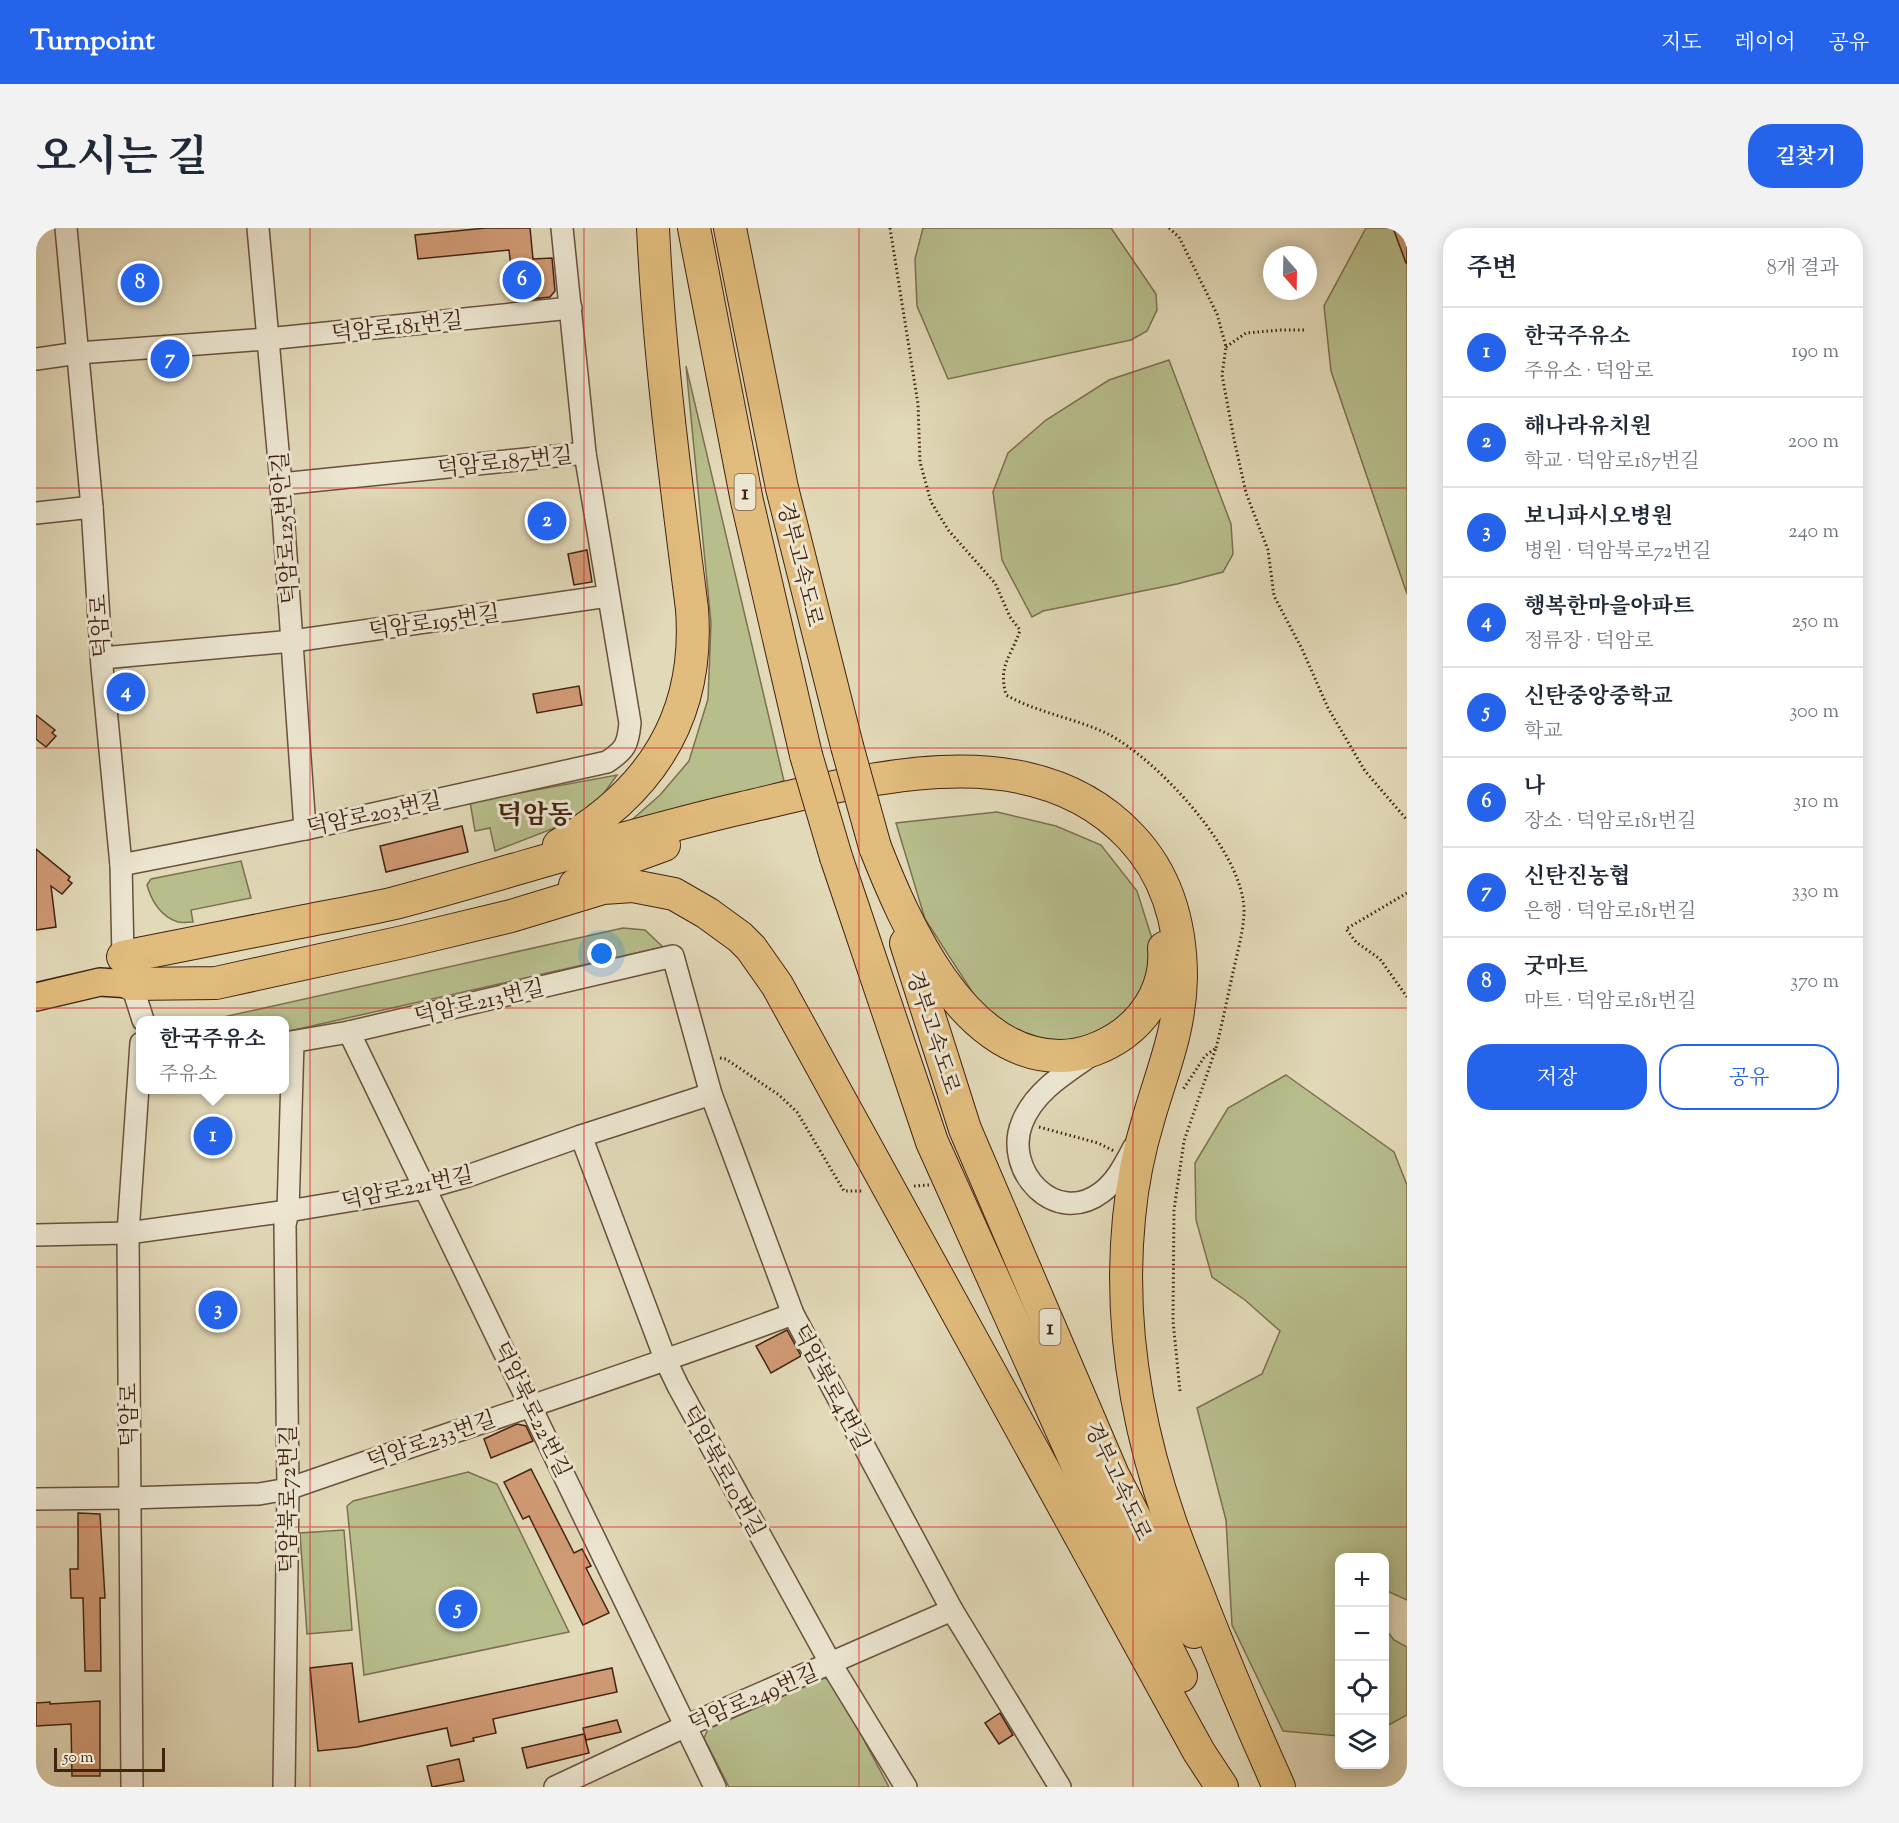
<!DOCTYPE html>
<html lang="ko">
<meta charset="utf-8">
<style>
body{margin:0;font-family:"Sorts Mill Goudy","Noto Serif KR",serif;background:#f2f2f3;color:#1f2937}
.controls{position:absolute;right:18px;bottom:18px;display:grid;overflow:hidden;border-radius:12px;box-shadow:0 3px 15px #0003}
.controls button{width:54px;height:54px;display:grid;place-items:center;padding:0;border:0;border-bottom:2px solid #e0e1e3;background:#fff;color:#1f2937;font:30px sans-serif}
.compass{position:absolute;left:1227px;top:18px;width:54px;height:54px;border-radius:50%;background:#fff;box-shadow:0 3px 15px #0003;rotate:160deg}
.scale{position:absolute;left:18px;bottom:15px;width:111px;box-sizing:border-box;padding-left:6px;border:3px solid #422312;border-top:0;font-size:16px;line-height:21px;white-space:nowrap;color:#422312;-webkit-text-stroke:4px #ece6d1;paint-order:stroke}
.you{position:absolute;left:566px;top:726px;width:21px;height:21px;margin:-15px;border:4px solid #fff;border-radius:50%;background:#1a73e8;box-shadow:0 0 0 9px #1a73e833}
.badge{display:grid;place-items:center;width:39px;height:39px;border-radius:50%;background:#2563eb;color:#fff;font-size:20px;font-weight:700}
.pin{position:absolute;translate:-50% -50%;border:3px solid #fff;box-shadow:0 2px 6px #0006}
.popup{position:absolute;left:100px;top:788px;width:153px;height:78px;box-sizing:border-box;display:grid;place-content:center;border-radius:12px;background:#fff;filter:drop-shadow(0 2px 4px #0005);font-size:20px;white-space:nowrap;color:#747a83}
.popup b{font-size:22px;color:#1f2937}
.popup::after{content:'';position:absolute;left:50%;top:100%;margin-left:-12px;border:12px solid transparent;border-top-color:#fff}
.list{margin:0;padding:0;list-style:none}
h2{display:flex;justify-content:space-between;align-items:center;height:78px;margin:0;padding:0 24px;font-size:26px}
h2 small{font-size:20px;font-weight:400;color:#747a83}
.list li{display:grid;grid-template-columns:39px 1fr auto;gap:18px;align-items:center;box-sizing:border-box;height:90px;padding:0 24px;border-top:2px solid #e0e1e3}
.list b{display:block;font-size:22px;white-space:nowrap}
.list p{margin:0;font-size:20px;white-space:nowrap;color:#747a83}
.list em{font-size:20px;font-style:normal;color:#747a83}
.actions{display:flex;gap:12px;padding:18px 24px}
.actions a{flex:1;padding:14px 0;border:2px solid #2563eb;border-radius:24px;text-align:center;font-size:21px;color:#2563eb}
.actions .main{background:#2563eb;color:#fff}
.icon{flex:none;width:33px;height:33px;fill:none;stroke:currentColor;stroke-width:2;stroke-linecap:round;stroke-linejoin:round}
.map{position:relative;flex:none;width:1371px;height:1559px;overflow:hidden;border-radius:24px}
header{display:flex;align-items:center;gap:36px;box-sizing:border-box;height:84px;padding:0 30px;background:#2563eb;color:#fff}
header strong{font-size:28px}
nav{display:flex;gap:33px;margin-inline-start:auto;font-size:21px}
.intro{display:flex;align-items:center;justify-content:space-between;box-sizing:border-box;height:144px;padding:0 36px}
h1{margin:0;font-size:42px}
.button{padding:15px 27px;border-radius:24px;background:#2563eb;color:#fff;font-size:21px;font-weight:700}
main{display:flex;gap:36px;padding:0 36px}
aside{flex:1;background:#fff;border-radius:24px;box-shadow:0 3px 15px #0003}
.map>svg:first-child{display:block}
</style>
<header>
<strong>Turnpoint</strong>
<nav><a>지도</a><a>레이어</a><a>공유</a></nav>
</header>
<div class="intro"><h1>오시는 길</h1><a class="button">길찾기</a></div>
<main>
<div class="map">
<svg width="1371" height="1559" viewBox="0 0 1371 1559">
<rect width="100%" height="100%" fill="#e2d9b8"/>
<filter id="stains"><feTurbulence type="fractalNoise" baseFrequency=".00333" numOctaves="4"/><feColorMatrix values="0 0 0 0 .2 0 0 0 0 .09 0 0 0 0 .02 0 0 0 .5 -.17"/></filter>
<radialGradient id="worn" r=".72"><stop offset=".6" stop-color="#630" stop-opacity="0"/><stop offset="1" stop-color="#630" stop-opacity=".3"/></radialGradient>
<g fill="#b7be8c" stroke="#7c704f" stroke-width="1.5">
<path d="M887,0H1075L1120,66L1121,82L1111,103L1095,112L912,151L881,78L879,31Z"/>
<path d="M1330,0H1371V366L1295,143L1288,78Z"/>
<path d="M1133,132L1195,296L1197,326L1187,344L1141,356L1007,383L996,389L966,332L957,264L972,225L1010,192L1073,152Z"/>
<path d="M650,138L748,553L590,597L624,567L653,533L672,471L675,395Z"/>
<path d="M581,547L560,576L526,597L459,623L454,600L439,603L434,574Z"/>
<path d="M961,584L1020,598L1065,617L1101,663L1119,720L1111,764L1076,800L1041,817L988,809L944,776L889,691L860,595Z"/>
<path d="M205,633L215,670L155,682L157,694C152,694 146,695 142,694C125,689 115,672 111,657L115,651Z"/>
<path d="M587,700L609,702L627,719L249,804V792H174Z"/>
<path d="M1250,847L1358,924L1371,957V1372L1349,1362L1348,1330H1304L1303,1508L1247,1503L1196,1397L1190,1292L1161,1180L1226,1146L1244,1103L1209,1072L1176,1049L1160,992L1159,935L1192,880Z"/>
<path d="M432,1244L461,1256L533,1404L328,1447L311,1278L317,1273Z"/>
<path d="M308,1302L316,1402L271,1406L264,1305Z"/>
<path d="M1348,1399L1358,1412L1371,1419V1487L1349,1499Z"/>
<path d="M788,1450L796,1452L853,1559H693L668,1510L672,1501Z"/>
</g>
<g fill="#d09a74" stroke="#422312" stroke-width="1.5">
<path d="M450,0H494L497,31L516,30L519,63L514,69L479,73L473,22L382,31L379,7Z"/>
<path d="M1357,0H1371V35H1370Z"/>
<path d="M551,322L556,354L538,357L532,326Z"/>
<path d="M543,458L546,477L501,485L497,466Z"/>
<path d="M0,487L19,502L16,505L20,508L10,519L0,511Z"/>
<path d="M426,598L432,624L350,644L344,618Z"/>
<path d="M0,621L34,649L32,652L36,655L26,666L15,658L20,699L0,702Z"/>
<path d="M751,1102L765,1128L735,1145L720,1118Z"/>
<path d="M481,1196L490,1198L497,1213L455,1230L448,1211Z"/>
<path d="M495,1241L538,1325L546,1321L555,1338L550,1340L573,1385L547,1397L493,1288L487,1291L468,1254Z"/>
<path d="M42,1285L64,1286L69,1370H64L65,1443H49L47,1370H35L34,1341H42Z"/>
<path d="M316,1435L323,1494L576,1440L581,1464L457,1491L460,1505L437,1510L438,1513L415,1518L411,1500L321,1519L282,1523L274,1440Z"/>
<path d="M64,1473V1548H36L35,1496L0,1498V1475L14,1474V1476Z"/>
<path d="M964,1485L977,1507L963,1516L949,1495Z"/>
<path d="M581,1492L585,1504L550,1512L547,1500Z"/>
<path d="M548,1506L553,1525L491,1540L486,1520Z"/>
<path d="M423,1531L428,1553L396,1559L391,1538Z"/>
</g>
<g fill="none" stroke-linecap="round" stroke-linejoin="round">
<defs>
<g id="minor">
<path d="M30,0L56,279L66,439L85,637L87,729L107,792"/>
<path d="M222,0L245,256L269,601"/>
<path d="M0,131L42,125L231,111L535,80"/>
<path d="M245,256L549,225"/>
<path d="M0,285L56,279"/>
<path d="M66,430L257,413L572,368"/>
<path d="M85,637L269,601L571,534C589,522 592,517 594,495L549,225L526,0"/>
<path d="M313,804L679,1559"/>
<path d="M249,815L313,804L637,728L675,866L757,1086L916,1382L1024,1559"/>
<path d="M1054,828C1028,846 998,864 986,895C967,942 1019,1000 1066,964C1081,953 1089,935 1098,919"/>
<path d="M545,908L630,1133L642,1158L795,1436L870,1559"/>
<path d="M0,1007L92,1005L252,983L390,960L432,948L545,908L675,866"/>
<path d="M0,1271L93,1270L223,1266L252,1261C421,1202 590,1148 757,1086"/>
<path d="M96,1559L92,1005L105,815"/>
<path d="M248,1559L252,1261L249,997L252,983L257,814"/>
<path d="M519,1559L650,1498L916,1382"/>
</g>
<path id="major" d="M0,769L64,754L95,756"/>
<g id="highway">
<path d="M658,0L711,273L770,527"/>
<path d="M694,0L746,260L811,518"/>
<path d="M523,617C615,564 664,489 656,381C640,255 623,127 617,0"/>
<path d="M839,619C869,695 926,828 1024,828C1046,828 1069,819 1087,806C1114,786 1131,755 1128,720"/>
<path d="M800,629L896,914L1053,1263L1145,1448"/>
<path d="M539,657L584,633L628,617"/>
<path d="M870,715L929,901L1077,1247L1158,1404"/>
<path d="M87,729C148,717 208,705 269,693C299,687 329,682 359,675C475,644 589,607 706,580C829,552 995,502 1095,609C1132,648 1145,697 1145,750C1144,802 1127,841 1113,889C1103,922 1096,956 1093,990C1083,1092 1100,1196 1134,1293C1144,1322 1156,1350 1167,1379C1191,1440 1216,1499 1243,1559"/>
<path d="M95,756L180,755L367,714L475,688L567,660L597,658L638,666L671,685L704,709L715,720L741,757L1163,1524L1186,1559"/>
</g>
</defs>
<use href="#minor" stroke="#6a503c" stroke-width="24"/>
<use href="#major" stroke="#422312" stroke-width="30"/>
<use href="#highway" stroke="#422312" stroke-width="34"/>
<g stroke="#422312" stroke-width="3" stroke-dasharray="1.5 3" stroke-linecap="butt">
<path d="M854,0L882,176L884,234L895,274L913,303L959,355L974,389L984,402C975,430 962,436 970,467C1002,485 1039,490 1072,506C1121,531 1211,627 1208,686C1207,704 1202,722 1198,740C1192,766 1187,793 1180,820"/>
<path d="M1133,0L1143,9L1181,86L1190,119L1186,147L1198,211L1210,265L1232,322L1238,368L1266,421L1292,480L1329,543L1371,592"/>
<path d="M1190,119L1210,105L1245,102H1271"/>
<path d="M1371,665L1310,701L1320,714L1344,731L1371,769"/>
<path d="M684,830L690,831L743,867L761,884L808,963H828"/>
<path d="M1003,899L1062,915L1078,923"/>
<path d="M878,958L893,957"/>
<path d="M1144,1163L1137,1093L1138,982L1148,913L1180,820L1169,828L1146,863"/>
</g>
<use href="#minor" stroke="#ece6d1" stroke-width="21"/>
<use href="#major" stroke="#e1bc7c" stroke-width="27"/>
<use href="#highway" stroke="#e1bc7c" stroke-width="32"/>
<defs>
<g id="highway-bridge">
<path d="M811,518L839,619"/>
<path d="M770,527L800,629"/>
</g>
</defs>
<use href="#highway-bridge" stroke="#422312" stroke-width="34" stroke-linecap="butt"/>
<use href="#highway-bridge" stroke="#e1bc7c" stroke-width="32"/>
</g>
<path fill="none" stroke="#d62828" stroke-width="1.5" stroke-opacity="0.55" d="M274,0V1559M548,0V1559M823,0V1559M1097,0V1559M0,260H1371M0,520H1371M0,780H1371M0,1039H1371M0,1299H1371"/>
<g text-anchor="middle" stroke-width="6" stroke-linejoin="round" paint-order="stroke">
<g fill="#ece6d1" stroke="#755e4b" stroke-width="1.5">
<rect x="698.5" y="246" width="21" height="36" rx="4.5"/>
<rect x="1003.5" y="1081" width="21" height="36" rx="4.5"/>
</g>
<g font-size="21" font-weight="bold" fill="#422312">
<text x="709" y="271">1</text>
<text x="1014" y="1106">1</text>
</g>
<g font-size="22" fill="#422312" stroke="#ece6d1">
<text transform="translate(361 98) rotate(-6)" y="8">덕암로181번길</text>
<text transform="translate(469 233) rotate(-6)" y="8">덕암로187번길</text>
<text transform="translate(248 300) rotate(-94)" y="8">덕암로125번안길</text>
<text transform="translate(765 336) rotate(76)" y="8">경부고속도로</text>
<text transform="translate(398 393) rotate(-8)" y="8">덕암로195번길</text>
<text transform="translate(63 398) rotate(-93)" y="8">덕암로</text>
<text transform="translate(338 585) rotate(-12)" y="8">덕암로203번길</text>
<text transform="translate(443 773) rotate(-13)" y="8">덕암로213번길</text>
<text transform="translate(898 804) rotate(72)" y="8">경부고속도로</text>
<text transform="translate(371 959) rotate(-12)" y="8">덕암로221번길</text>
<text transform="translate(796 1159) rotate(62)" y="8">덕암북로4번길</text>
<text transform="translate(497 1181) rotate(64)" y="8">덕암북로22번길</text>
<text transform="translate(92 1187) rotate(-90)" y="8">덕암로</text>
<text transform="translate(395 1211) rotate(-19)" y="8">덕암로233번길</text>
<text transform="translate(688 1243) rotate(61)" y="8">덕암북로10번길</text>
<text transform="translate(1083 1253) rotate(65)" y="8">경부고속도로</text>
<text transform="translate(251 1271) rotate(-90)" y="8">덕암북로72번길</text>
<text transform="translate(717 1469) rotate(-23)" y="8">덕암로249번길</text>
</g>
<g font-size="26" font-weight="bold" fill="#422312" stroke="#ece6d1">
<text x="499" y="595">덕암동</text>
</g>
</g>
<rect width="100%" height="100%" filter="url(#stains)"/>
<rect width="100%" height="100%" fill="url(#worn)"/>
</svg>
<div class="controls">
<button>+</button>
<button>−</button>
<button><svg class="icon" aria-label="locate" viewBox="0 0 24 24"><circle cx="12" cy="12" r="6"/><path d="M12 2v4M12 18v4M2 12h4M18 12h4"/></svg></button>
<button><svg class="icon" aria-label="layers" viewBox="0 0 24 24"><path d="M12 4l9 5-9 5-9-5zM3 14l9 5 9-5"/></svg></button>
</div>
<svg class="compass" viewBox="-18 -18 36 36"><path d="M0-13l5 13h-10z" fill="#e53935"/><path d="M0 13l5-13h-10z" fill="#747a83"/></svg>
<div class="scale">50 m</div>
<div class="you"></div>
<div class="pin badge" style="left:177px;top:908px">1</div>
<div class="popup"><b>한국주유소</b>주유소</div>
<div class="pin badge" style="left:511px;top:293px">2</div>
<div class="pin badge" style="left:182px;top:1082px">3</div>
<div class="pin badge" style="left:90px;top:464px">4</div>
<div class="pin badge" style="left:422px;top:1381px">5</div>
<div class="pin badge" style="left:486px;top:52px">6</div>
<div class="pin badge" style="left:134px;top:131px">7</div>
<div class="pin badge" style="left:104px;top:55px">8</div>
</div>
<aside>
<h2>주변<small>8개 결과</small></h2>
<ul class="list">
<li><span class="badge">1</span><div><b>한국주유소</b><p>주유소 · 덕암로</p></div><em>190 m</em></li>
<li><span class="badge">2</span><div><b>해나라유치원</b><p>학교 · 덕암로187번길</p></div><em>200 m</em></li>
<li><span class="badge">3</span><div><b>보니파시오병원</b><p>병원 · 덕암북로72번길</p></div><em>240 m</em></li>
<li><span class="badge">4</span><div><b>행복한마을아파트</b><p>정류장 · 덕암로</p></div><em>250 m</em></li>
<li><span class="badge">5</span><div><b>신탄중앙중학교</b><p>학교</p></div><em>300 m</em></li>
<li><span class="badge">6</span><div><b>나</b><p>장소 · 덕암로181번길</p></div><em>310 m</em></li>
<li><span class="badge">7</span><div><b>신탄진농협</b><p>은행 · 덕암로181번길</p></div><em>330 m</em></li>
<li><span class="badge">8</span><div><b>굿마트</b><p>마트 · 덕암로181번길</p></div><em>370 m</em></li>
</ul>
<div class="actions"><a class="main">저장</a><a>공유</a></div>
</aside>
</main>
